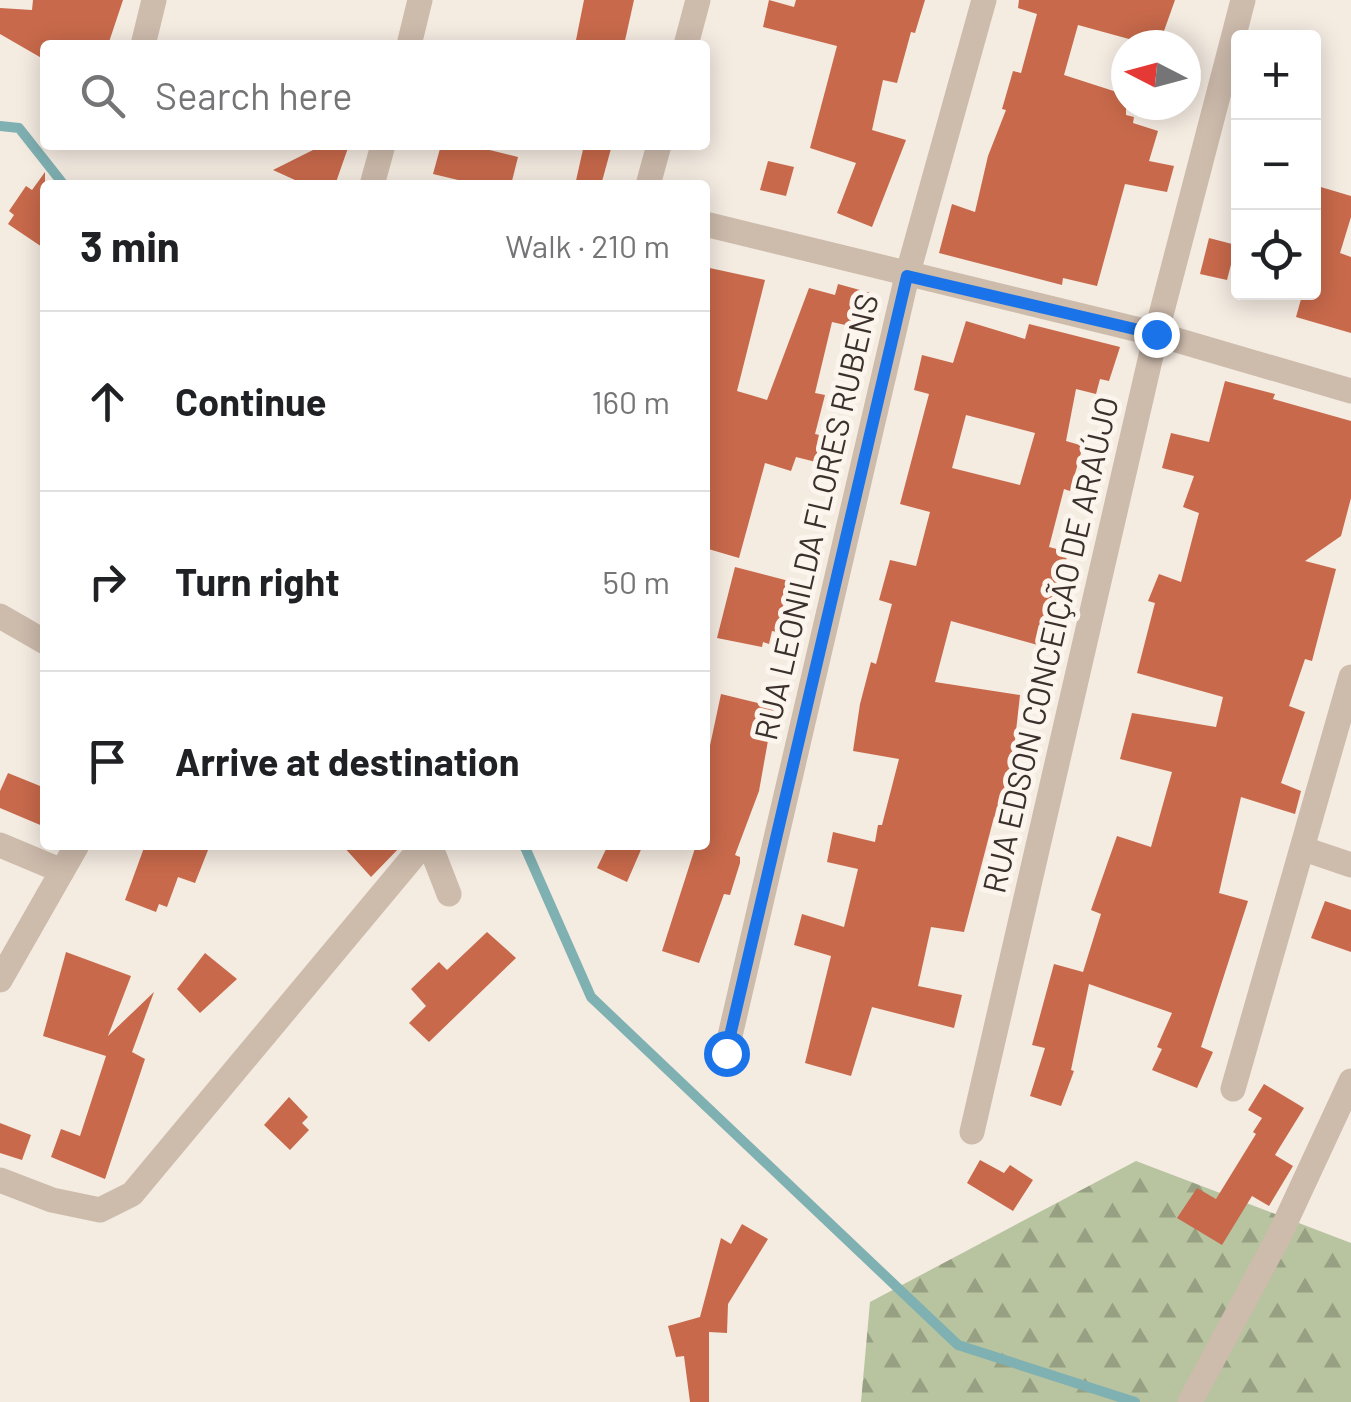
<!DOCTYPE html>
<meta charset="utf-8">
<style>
body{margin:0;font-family:Barlow,sans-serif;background:#f2f2f2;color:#202124}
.controls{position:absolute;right:30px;top:30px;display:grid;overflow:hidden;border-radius:10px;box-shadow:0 5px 25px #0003}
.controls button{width:90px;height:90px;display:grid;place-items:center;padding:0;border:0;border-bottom:2px solid #e0e0e0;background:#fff;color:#202124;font:50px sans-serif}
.compass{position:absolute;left:1111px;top:30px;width:90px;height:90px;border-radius:50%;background:#fff;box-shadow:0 5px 25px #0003;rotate:276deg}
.stop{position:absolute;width:30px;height:30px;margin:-22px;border:8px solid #1a73e8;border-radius:50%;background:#fff}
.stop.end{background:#1a73e8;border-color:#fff;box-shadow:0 2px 10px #0008}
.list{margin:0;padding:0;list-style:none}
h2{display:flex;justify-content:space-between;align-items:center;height:130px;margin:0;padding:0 40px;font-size:42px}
h2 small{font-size:32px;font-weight:400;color:#757577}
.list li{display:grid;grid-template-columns:65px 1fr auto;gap:30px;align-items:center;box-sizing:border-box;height:180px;padding:0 40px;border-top:2px solid #e0e0e0}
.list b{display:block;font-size:38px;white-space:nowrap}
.list em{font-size:32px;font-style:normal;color:#757577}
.icon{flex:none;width:55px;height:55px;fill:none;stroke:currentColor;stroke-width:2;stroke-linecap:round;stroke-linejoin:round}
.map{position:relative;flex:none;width:1351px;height:1402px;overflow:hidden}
.search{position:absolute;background:#fff;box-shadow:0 5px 25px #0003;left:40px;top:40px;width:670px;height:110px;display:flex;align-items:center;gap:25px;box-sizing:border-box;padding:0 35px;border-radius:10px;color:#757577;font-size:38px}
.panel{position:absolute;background:#fff;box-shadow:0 5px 25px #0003;left:40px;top:180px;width:670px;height:670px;border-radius:10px}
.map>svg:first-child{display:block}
</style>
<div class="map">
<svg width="1351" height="1402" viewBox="0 0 1351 1402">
<defs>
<pattern id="forest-firs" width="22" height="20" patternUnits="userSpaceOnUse" patternTransform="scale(2.5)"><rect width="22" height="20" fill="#b8c4a0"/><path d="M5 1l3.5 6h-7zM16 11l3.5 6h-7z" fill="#97a083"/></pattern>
</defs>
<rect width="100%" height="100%" fill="#f4ebe1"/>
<path fill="url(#forest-firs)" d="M1136,1161L1351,1243V1402H861L870,1302Z"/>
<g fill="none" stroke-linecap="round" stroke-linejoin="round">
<g stroke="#7fb0b2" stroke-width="10">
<path d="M0,126L19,128L64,185"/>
<path d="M524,845L591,997L958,1345L1135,1402"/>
</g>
</g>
<g fill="#c8694b" fill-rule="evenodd">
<path d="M33,0H123L108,45H45V60L0,34V8L32,10Z"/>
<path d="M584,0H634L624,45H575Z"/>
<path d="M769,0L794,7L796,0H925L915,33L911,32L897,83L883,80L872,130L906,140L872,227L837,213L856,163L810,148L837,46L763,27Z"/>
<path d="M1019,0H1175L1159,45H1127L1129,39L1078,25L1064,75L1126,95V115L1134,117L1133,123L1158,131L1149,161L1174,166L1167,192L1125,184L1097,286L1063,278L1062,285L939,253L952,204L975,212L988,156L1006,110L1002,109L1013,71L1021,73L1037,14L1018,8Z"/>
<path d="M323,145H349L335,185H306L273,170Z"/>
<path d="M441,145H469L518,157L511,185H479L433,174Z"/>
<path d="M584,145H612L601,185H575Z"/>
<path d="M768,161L794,167L786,196L760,190Z"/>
<path d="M45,172V249L8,224L14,215L9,211L26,186L32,190Z"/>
<path d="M1314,185L1351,196V217L1340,253L1351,257V333L1296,317L1303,292H1314Z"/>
<path d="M1209,238L1236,245L1227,280L1200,274Z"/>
<path d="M705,267L765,280L737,391L767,400L809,288L835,295L838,284L878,295L867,330L832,322L815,393L825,395L815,434L824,436L816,462L796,457L791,471L765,463L739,558L705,548Z"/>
<path d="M966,321L1025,339L1029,324L1120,347L1109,381L1100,379L1096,394L1076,389L1066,441L1083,446L1070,491L1064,489L1049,547L1068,552L1045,647L951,621L935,682L1020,695L1014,749L1021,750L1005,820L994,817L964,932L931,927L918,986L962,995L954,1028L872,1007L851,1076L805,1063L831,956L794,945L802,914L844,927L858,869L827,862L833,832L875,842L878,825H882L899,759L853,751L860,704L871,662L876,664L892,604L879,600L890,560L916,566L930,512L900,504L929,394L914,390L922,355L953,363ZM966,415L1035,433L1020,485L952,468Z"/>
<path d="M1225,381L1275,394L1273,399L1351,421V498L1341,536L1305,561L1336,569L1312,661L1305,659L1289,706L1305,712L1281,783L1301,791L1295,814L1241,797L1219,893L1248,901L1201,1047L1213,1052L1197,1088L1152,1070L1162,1049L1157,1047L1172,1013L1089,984L1071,1070L1074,1071L1061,1106L1030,1096L1045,1048L1032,1045L1054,964L1083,972L1101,914L1091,910L1117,836L1151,847L1172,772L1120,759L1132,713L1216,727L1223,697L1137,673L1155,603L1148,601L1159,574L1181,582L1199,513L1183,507L1194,476L1162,468L1171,433L1209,442Z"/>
<path d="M735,567L789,581L777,632L772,631L769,644L763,642L762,647L717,638Z"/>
<path d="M721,694L774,707L759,791L735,855L740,857V863L730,895L724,894L699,963L662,951L696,845H705V815L710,800L705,798V769Z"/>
<path d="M8,773L45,788V827L0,808V791Z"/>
<path d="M145,845H210L195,883L178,877L167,907L159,904L156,912L125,900Z"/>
<path d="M342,845H402L371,877Z"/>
<path d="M608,845H643L627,882L597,868Z"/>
<path d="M1325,901L1351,910V952L1311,938Z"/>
<path d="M487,932L516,958L429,1042L409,1023L426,1006L411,989L439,962L447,970Z"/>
<path d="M66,952L131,976L108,1036L154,992L132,1052L145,1059L105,1179L51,1157L61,1129L80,1136L106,1056L43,1036Z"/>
<path d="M205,953L237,979L200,1013L177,989Z"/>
<path d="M1264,1084L1304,1108L1275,1155L1293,1166L1269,1206L1252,1196L1222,1245L1177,1218L1197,1188L1216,1199L1256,1134L1253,1132L1262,1118L1248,1110Z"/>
<path d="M289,1097L308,1117L302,1123L309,1130L290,1150L264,1125Z"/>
<path d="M0,1123L31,1135L22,1160L0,1153Z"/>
<path d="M980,1160L1004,1173L1010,1165L1033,1180L1013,1211L967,1183Z"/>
<path d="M742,1224L768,1239L728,1304L727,1333L709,1332V1402H690L684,1356L676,1357L668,1326L700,1317L721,1238L731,1244Z"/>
</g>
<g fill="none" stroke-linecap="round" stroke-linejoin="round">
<g stroke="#cdbbac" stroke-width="25">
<path d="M143,45L154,0"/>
<path d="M409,45L420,0"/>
<path d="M686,45L698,0"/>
<path d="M372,185L383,145"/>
<path d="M648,185L659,145"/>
<path d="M705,224L1156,334L1351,391"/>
<path d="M0,616L45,642"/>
<path d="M0,845L62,871"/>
<path d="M430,845L449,894"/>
<path d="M1304,849L1351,865"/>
<path d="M0,980L77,845"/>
<path d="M726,1053L907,276L984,0"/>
<path d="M1233,1089L1351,677"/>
<path d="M972,1132L1156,334L1243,0"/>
<path d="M0,1180L52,1200L100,1210L132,1194L423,845"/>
<path d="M1190,1402L1279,1236L1351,1081"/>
</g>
</g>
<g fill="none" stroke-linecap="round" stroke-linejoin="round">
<path stroke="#1a73e8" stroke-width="12" d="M726,1053L907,276L1156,334"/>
</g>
<g text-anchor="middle" stroke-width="10" stroke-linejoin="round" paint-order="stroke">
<g font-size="32" fill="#3b302b" stroke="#fbf5ee">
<text transform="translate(817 517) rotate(-77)" y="11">RUA LEONILDA FLORES RUBENS</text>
<text transform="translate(1051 645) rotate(-77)" y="11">RUA EDSON CONCEIÇÃO DE ARAÚJO</text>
</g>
</g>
</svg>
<div class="controls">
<button>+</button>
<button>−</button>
<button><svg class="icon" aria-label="locate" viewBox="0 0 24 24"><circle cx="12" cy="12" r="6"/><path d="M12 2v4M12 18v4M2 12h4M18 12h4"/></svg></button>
</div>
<svg class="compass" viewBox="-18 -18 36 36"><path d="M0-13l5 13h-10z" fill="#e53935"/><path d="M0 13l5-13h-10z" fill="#757577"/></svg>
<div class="stop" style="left:726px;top:1053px"></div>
<div class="stop end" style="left:1156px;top:334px"></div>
<div class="search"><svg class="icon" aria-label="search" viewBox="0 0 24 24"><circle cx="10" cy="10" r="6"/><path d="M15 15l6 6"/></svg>Search here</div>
<section class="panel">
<h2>3 min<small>Walk · 210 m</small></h2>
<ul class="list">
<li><svg class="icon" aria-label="ahead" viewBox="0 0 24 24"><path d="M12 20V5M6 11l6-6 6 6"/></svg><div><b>Continue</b></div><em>160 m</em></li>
<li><svg class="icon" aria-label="right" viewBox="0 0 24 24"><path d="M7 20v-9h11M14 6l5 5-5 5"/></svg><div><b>Turn right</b></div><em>50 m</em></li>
<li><svg class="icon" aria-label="arrive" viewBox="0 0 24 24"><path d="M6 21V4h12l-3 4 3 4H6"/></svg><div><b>Arrive at destination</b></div></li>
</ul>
</section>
</div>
